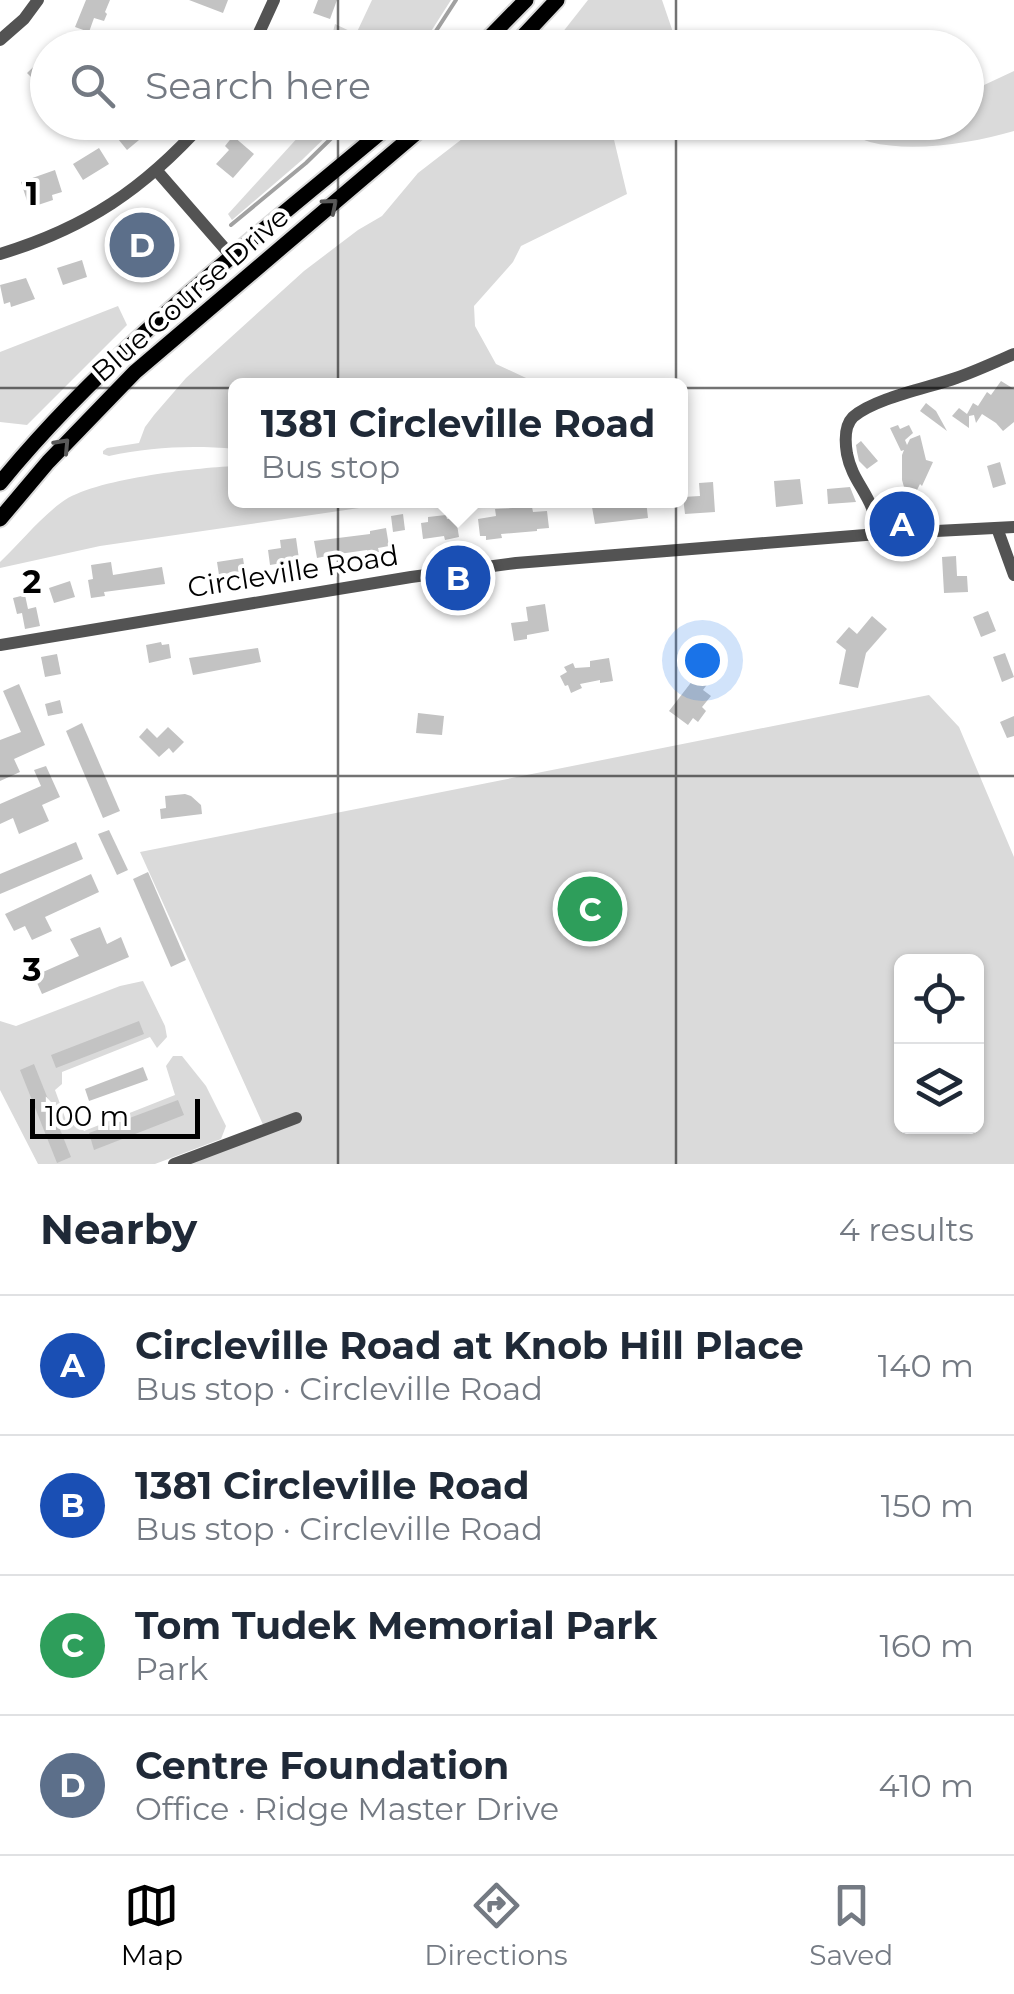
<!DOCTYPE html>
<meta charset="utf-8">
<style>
body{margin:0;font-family:Montserrat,sans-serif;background:#f6f6f7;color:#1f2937}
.controls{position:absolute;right:30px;bottom:30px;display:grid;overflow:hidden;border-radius:15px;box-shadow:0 2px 8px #0004}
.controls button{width:90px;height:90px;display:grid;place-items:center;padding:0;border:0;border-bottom:2px solid #e0e1e3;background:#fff;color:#1f2937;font:50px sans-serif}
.scale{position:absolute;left:30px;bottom:25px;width:170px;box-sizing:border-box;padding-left:10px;border:5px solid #000;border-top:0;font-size:28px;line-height:35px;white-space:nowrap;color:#000;-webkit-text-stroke:8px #fff;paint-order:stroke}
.you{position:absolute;left:702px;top:660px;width:35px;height:35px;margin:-25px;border:8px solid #fff;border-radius:50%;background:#1a73e8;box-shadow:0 0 0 15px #1a73e833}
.badge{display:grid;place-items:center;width:65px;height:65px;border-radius:50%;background:#000;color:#fff;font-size:32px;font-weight:700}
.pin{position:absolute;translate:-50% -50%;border:5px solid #fff;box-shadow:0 2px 10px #0006}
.popup{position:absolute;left:228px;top:378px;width:460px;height:130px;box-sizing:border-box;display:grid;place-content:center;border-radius:15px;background:#fff;filter:drop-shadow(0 2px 8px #0005);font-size:32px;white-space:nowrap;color:#747a83}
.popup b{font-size:38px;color:#1f2937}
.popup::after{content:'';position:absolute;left:50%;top:100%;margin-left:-20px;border:20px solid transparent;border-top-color:#fff}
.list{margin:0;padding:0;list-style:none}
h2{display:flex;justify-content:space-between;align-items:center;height:130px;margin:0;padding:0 40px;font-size:42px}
h2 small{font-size:32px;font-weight:400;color:#747a83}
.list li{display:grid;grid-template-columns:65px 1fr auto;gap:30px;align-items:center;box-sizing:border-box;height:140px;padding:0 40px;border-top:2px solid #e0e1e3}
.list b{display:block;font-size:38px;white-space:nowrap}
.list p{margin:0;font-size:32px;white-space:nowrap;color:#747a83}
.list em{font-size:32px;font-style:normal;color:#747a83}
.icon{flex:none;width:55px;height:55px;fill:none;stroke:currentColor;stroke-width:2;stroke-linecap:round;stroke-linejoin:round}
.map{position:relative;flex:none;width:1014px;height:1164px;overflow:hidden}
.search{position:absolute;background:#fff;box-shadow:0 2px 8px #0004;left:30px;right:30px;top:30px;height:110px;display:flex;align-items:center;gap:25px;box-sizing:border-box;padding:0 35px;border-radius:55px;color:#747a83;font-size:38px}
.sheet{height:690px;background:#fff}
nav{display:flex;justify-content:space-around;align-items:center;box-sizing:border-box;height:140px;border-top:2px solid #e0e1e3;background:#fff;font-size:28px;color:#747a83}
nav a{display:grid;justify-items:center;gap:5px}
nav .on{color:#000}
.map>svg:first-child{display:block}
</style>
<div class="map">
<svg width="1014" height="1164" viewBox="0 0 1014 1164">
<rect width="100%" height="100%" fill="#fff"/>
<g fill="#dadada" fill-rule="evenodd">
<path d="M372,0H451L421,47H329L335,24L356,34Z"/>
<path d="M588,0H662L678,47H551Z"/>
<path d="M1014,71V131C973,143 912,153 870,142C858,139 846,129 835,123L966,122L967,93Z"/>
<path d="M484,122L610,123L627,194L521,246L513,262L474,306L475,326L496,364L541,385L235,386V449C192,445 151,447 109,456L103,454V451L107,448L139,443L145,427L154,415L186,378L304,271L358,230L382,216L418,173Z"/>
<path d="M311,123H340L302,160L232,220L228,214Z"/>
<path d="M118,306L127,325L27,425L0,422V352Z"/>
<path d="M235,466V500L387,501L366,507L100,546L0,568V562C20,543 40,518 62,502C93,479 194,468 235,466Z"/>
<path d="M929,695L959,727L1014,857V1164H174L265,1129L140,852ZM902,962H976V1126H902Z"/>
<path d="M143,981L165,1026L167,1037L157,1048L150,1037L62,1072V1084L55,1090L67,1123L78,1122L84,1131L175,1095L166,1066L173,1056H182L206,1086L226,1126L221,1139L155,1164H38L0,1090V1021L16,1026L120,986Z"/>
</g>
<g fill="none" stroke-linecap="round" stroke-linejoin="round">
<g stroke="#a1a1a1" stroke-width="4">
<path d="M425,48L456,0"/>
<path d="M231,225L306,163L348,122"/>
</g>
</g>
<g fill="#c3c3c3">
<path d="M86,0H110L105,12L107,14L104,21L94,18L89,32L75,27Z"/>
<path d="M189,0H228L223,13Z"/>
<path d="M318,0H337L330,19L313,13Z"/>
<path d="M196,32L222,48H186Z"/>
<path d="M297,33L330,48H291Z"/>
<path d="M48,53V79L43,74L35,81L27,73Z"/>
<path d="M128,122H144L151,130L127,150L114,134Z"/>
<path d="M233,136L254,154L233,178L216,164L229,150L225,146Z"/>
<path d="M99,148L109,164L83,180L73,164Z"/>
<path d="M55,170L62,192L52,195L53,200L35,206L34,202L28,204L21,182Z"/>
<path d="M142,226L160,253L140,267L121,240Z"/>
<path d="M82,260L87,277L63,285L57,268Z"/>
<path d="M26,278L35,299L11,307L10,302L4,304L0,285Z"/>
<path d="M1001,381L1014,389V422L1003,431L996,423L982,414L976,423L974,415L969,416V428L952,416L959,408L967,414L973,403L978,406L987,392L991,395Z"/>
<path d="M926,403L936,411L947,431L920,411Z"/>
<path d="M898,425L900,429L909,425L913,433L905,440L907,445L910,439L920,435L926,460L933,462L922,486L920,484L916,492L904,487L902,480V455L904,450L901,451L890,428Z"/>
<path d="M861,441L878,461L867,469L859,461L857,452L856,445Z"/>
<path d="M1000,462L1006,484L993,488L987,466Z"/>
<path d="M800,479L803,504L776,507L774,481Z"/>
<path d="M713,482L715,512L685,514L683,497L700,496L699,483Z"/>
<path d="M850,487L856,502L828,504L827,489Z"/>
<path d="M610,500L611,507L629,504L631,500H646L648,518L595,524L592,507L602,505V501Z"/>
<path d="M532,507L533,512L547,511L549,528L537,529V531L501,534L502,538L486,540V536H480L478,519L496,516L495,509Z"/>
<path d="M403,514L405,530L393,532L391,516Z"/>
<path d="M446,515L447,519L456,518L459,537L445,540L444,536L423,539L421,523L428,522V517Z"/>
<path d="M386,528L389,546L378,548L379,552L368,553L367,550L339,554V558L327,560V556L317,558L314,541L370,534V531Z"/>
<path d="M296,538L300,566L282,568V563L270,565L268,550L281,548L280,540Z"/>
<path d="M956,556L957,576H967L968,592L944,593L942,557Z"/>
<path d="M243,558L245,571L219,575L217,562Z"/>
<path d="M111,562L113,575L162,567L165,584L104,592L105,596L91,598L88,580L93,579L91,565Z"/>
<path d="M70,581L75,597L54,603L49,588Z"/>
<path d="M25,595L28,609L36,607L40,626L25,629L22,613L17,614L13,598Z"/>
<path d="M545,604L549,631L527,635V639L514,641L511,623L528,621L526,607Z"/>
<path d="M988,611L996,631L981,637L973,617Z"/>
<path d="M872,616L887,629L866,653L858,688L839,684L846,650L836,642L849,627L857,634Z"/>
<path d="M161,642L162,645L169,644L171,658L149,663L146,645Z"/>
<path d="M258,648L261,662L193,675L189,658Z"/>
<path d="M1005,653L1014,677L1002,682L993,657Z"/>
<path d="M57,654L61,674L45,677L41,657Z"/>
<path d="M609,658L613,681L600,683V680L580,684L582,688L571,693L568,685L565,686L560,676L567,672L564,667L573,663L575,668L590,667V661Z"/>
<path d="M717,660L720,674L714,675L703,690L711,696L702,707L706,711L698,722L693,718L688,725L669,711L693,680L696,682L703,673L702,663Z"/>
<path d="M19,684L45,745L14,759L20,772L0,781V740L21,732L3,691Z"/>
<path d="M60,700L63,713L48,716L45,704Z"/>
<path d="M418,713L444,716L442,735L416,733Z"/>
<path d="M1014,716V736L1007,738L1000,722Z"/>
<path d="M82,723L120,811L103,818L66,731Z"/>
<path d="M168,727L184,742L173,753L169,748L159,757L139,737L147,728L157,738Z"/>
<path d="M46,766L60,797L42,805L49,821L19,834L13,818L0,824V804L41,786L34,770Z"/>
<path d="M185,794L191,796L201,805L202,814L161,819L160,809L166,808L165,796Z"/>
<path d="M109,830L128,870L117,875L98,834Z"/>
<path d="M76,842L83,859L0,894V874Z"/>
<path d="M148,872L186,960L171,967L133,879Z"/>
<path d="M91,874L99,892L45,917L52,931L32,940L25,926L14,931L5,914Z"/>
<path d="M100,927L107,944L121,937L129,957L42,994L34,976L79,956L70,939Z"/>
<path d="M139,1021L144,1034L56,1068L51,1055Z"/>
<path d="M34,1064L71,1157L57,1163L20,1070Z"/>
<path d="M143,1067L148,1080L89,1101L85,1089Z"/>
<path d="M178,1100L184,1115L94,1150L89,1133Z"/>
</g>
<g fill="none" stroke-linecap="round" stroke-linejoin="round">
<defs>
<g id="major">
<path d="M479,48L526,0"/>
<path d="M512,48L557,0"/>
<path d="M0,483C113,345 257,237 393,122"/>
<path d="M0,519L48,462L135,372L429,122"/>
</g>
</defs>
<use href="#major" stroke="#dbdbdb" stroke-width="19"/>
<g stroke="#535353" stroke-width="12">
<path d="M0,40L24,19L38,0"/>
<path d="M252,48L274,0"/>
<path d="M157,171L233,258"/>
<path d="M0,254C86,228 144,189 204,122"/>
<path d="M997,528L1014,575"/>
<path d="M878,534C875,496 853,485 847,454C845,442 844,426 853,417C875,398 928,388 956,378C976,371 995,362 1014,354"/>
<path d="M0,645L411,577L516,563L878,534L1014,527"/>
<path d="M174,1164L296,1118"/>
</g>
<use href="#major" stroke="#000" stroke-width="15"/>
</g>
<defs><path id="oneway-chevron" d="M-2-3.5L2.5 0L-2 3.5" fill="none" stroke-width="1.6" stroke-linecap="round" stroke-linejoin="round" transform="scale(2.5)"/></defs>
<g stroke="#595959">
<use href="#oneway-chevron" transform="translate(331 205) rotate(-40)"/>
<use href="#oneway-chevron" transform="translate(63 445) rotate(-47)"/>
</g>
<path fill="none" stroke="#000" stroke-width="2.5" stroke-opacity="0.55" d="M338,0V48M676,0V48M338,122V1164M676,122V1164M0,388H1014M0,776H1014"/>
<g text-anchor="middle" stroke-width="8" stroke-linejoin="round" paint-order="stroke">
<g font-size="28" fill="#000" stroke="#fff">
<text transform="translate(190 294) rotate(-41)" y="10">Blue Course Drive</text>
<text transform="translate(293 571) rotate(-9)" y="10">Circleville Road</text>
</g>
</g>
<g font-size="32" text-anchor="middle" font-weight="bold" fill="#000" stroke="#fff" stroke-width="8" stroke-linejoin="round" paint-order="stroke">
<text x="32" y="205">1</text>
<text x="32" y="593">2</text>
<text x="32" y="981">3</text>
</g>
</svg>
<div class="controls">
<button><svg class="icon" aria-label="locate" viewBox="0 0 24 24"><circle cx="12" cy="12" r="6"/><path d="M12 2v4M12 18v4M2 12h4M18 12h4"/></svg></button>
<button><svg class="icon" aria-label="layers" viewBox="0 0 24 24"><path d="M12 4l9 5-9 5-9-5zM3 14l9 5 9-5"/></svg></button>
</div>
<div class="scale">100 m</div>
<div class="you"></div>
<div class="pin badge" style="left:902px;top:524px;background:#1a4fb4">A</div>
<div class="pin badge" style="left:458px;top:578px;background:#1a4fb4">B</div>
<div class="popup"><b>1381 Circleville Road</b>Bus stop</div>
<div class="pin badge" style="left:590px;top:909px;background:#2e9e5b">C</div>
<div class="pin badge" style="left:142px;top:245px;background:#5c6f8a">D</div>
<div class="search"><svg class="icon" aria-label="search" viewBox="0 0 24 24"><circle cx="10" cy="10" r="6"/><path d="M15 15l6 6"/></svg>Search here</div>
</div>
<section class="sheet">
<h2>Nearby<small>4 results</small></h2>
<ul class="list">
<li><span class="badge" style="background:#1a4fb4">A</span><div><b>Circleville Road at Knob Hill Place</b><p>Bus stop · Circleville Road</p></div><em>140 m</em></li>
<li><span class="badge" style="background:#1a4fb4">B</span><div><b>1381 Circleville Road</b><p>Bus stop · Circleville Road</p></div><em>150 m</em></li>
<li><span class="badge" style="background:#2e9e5b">C</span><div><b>Tom Tudek Memorial Park</b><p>Park</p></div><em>160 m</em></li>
<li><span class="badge" style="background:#5c6f8a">D</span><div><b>Centre Foundation</b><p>Office · Ridge Master Drive</p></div><em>410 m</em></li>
</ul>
</section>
<nav>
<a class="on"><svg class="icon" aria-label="map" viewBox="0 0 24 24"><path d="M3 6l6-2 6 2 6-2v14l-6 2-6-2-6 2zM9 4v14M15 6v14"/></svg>Map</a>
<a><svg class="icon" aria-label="directions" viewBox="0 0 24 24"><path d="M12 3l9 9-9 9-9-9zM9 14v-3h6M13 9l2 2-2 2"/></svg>Directions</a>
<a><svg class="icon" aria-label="saved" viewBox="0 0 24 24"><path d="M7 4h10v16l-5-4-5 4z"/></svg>Saved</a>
</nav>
